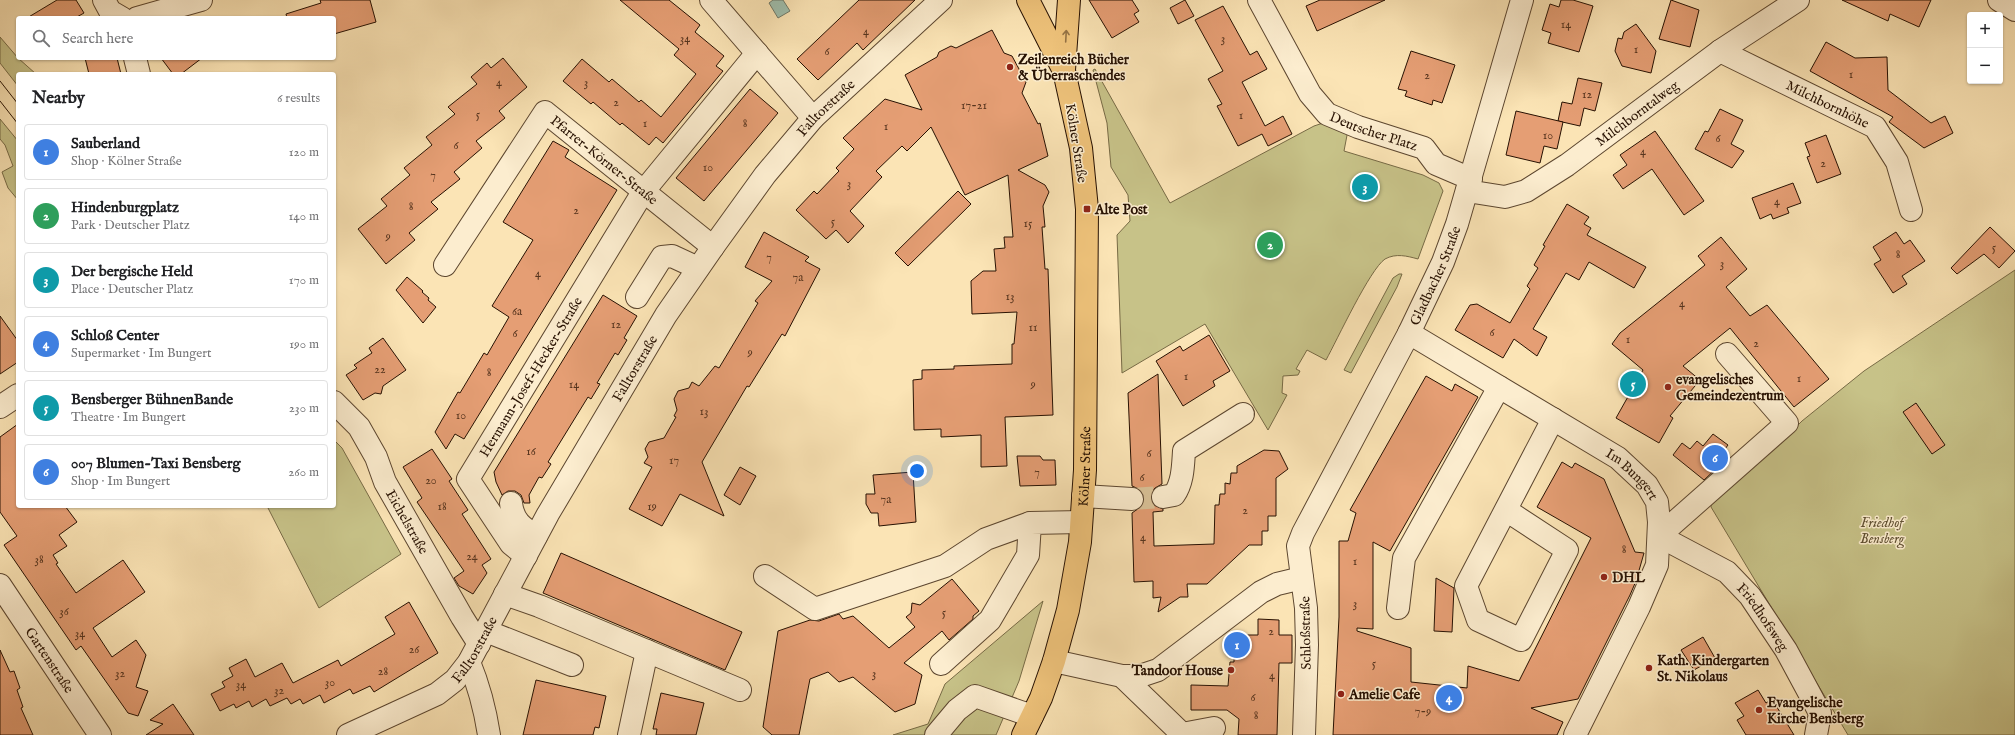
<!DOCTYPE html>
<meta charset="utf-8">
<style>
body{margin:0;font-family:"IM FELL English",serif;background:#f6f6f6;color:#202124}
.controls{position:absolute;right:12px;top:12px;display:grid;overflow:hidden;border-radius:4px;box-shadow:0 1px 3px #0004}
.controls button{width:36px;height:36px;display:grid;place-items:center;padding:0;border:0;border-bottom:1px solid #e0e0e0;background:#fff;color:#202124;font:20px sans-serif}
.you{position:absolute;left:917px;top:471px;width:14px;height:14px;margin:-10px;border:3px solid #fff;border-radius:50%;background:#1a73e8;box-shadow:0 0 0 6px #1a73e833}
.badge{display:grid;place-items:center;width:26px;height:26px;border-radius:50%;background:#8f2418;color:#fff;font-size:13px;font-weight:700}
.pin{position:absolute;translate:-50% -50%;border:2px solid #fff;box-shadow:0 1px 4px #0006}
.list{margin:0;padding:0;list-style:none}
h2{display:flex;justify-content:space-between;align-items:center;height:52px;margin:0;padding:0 16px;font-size:17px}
h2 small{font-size:13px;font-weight:400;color:#757577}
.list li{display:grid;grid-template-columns:26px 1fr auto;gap:12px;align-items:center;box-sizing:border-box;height:56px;margin:0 8px 8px;padding:0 8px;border:1px solid #e0e0e0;border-radius:4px}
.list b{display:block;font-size:15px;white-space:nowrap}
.list p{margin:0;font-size:13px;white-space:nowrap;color:#757577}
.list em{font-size:13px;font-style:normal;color:#757577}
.icon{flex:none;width:22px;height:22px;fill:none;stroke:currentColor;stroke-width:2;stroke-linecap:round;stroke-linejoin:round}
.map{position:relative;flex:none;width:2015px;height:735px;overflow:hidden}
.search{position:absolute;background:#fff;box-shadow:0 1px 3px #0004;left:16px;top:16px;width:320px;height:44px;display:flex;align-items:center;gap:10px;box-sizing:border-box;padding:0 14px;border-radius:4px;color:#757577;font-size:15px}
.panel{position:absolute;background:#fff;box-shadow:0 1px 3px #0004;left:16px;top:72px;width:320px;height:436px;border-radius:4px}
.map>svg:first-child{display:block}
</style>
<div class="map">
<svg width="2015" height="735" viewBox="0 0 2015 735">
<rect width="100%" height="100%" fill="#fbe4b5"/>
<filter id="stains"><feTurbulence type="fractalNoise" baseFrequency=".005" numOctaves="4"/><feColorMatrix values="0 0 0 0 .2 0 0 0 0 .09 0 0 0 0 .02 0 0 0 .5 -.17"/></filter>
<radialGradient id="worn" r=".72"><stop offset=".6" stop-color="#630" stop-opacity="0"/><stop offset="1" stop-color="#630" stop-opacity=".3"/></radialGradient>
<g fill="#c7c288" stroke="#776a45">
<path d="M0,37L18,58L36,74H18V86L0,63Z"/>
<path d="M1095,69L1170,203L1314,126L1326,122L1348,130L1344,151L1423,175L1439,183L1443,191L1418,259C1407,256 1396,253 1385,259C1370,269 1337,340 1326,360L1307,350L1296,369L1300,371L1298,375L1283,376L1282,393L1287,395L1268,430L1205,324L1122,373L1117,235L1130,221L1128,195L1111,167L1107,123L1093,70Z"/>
<path d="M0,119L18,141V200L8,188L2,172L13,166L5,145L0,139Z"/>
<path d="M2015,270V735H1848L1711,507L1712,498L1784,439L1802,421L1864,371Z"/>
<path d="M1399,274H1402L1397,287L1351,373L1344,370L1393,278Z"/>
<path d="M336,442L342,448L401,554L319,608L267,506H334V444Z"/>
<path d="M1043,601L1019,681L996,735H893L928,724L945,684Z"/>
</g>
<path fill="#9fbfae" stroke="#6f7969" d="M773,0H783L790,11L778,18L769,3Z"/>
<g fill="#e59e74" stroke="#271102">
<path d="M57,0H76L84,13L75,18H27Z"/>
<path d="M320,0H370L376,22L334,34V18H287L286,14L321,3Z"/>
<path d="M620,0H669L700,25L695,32L724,56L716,66L723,71L663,143L656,137L649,145L622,123L620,125L593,102L591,104L563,81L582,59L609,82L612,79L639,102L641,100L661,117L696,74L674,55L679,49Z"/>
<path d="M859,0H915L863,50L857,43L818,80L797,59Z"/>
<path d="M1089,0H1132L1139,11L1134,14L1139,22L1112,38Z"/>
<path d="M1185,0L1194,16L1178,24L1170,8Z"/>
<path d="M1320,0H1385L1317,31L1306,6Z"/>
<path d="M1561,0H1573L1593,6L1579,52L1548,43L1551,33L1542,30L1550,4L1559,7Z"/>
<path d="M1671,0L1699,10L1690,47L1659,39Z"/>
<path d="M1842,0H1931L1919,27L1890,14L1888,21Z"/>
<path d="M1223,6L1250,55L1257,51L1267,69L1242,82L1265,126L1283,116L1292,134L1268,146L1262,134L1238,146L1217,106L1222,104L1208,79L1223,71L1195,20Z"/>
<path d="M1636,24L1656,51L1651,73L1622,66L1615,51L1618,38L1622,39L1624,32Z"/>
<path d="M992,30L1004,53L1012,56L1026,82L1022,93L1038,124L1040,123L1048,156L1018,170L1045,185L1049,192L1043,206L1045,227H1042L1045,269H1048L1053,415L1005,417L1007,466L981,467V435L941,437V429L914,430L913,380L922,379V370L954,369V366L1012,364V344H1014L1017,312L972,314L971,281L983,271H996L994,249L1005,248L1004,237H1013L1008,175L965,195L931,127L907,151L902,146L876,171L882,177L850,211L864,226L848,243L836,230L826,239L796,210L814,191L817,194L839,171L836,168L854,149L843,138L885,99L922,110L905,75L937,57L939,52L951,46L956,48Z"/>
<path d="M1826,42L1855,58L1887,57L1888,90L1931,123L1945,116L1953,133L1924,148L1889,122L1893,117L1810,71Z"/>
<path d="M1411,51L1455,65L1442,103L1433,100L1432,105L1405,96L1407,91L1398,89Z"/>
<path d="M85,58H117L121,74H89Z"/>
<path d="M161,58H202L181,74H173Z"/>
<path d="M503,58L527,87L499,111L505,118L476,141L482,148L454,172L460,179L431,202L438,209L409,233L415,240L386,264L358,229L387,206L381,199L410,175L404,168L432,145L426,137L455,114L448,107L477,84L471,77L487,63L491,68Z"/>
<path d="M1578,78L1602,83L1595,111L1584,108L1580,126L1558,121L1562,102L1572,104Z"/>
<path d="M750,89L778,113L704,201L676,178Z"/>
<path d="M1720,109L1743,120L1731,144L1744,151L1732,168L1695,149L1705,131L1708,132Z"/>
<path d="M1516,111L1563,122L1557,149L1544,146L1540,163L1506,155Z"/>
<path d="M1655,131L1704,201L1684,215L1652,169L1623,189L1613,175L1627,165L1620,155Z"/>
<path d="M1826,135L1841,174L1817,183L1807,157L1810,156L1805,143Z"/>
<path d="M553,141L569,150L565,157L617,190L464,439L455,434L446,449L435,432L458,392L460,393L484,353L487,355L509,317L492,306L533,240L503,222Z"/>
<path d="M1793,183L1801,203L1787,208L1789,213L1773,219L1771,214L1760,219L1752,198Z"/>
<path d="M958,191L971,204L908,266L895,253Z"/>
<path d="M1567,204L1589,217L1584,224L1591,228L1587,235L1646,267L1634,288L1589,262L1579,280L1566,273L1533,329L1547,337L1537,356L1514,339L1503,358L1455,330L1470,305L1477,304L1510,323L1530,289L1527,286L1538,268L1534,265L1545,246L1543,245Z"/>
<path d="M1990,227L2015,251L1999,268L1984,254L1957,274L1951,268Z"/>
<path d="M764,232L809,257L805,261L820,269L785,336L782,334L749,387L747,386L702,462L724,516L680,494L662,526L629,509L652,467L644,463L648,457L645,449L649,442L664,438L676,417L674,416L677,410L674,399L678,391L689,388L692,382L699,386L715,366L719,368L758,303L755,301L772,281L745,267Z"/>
<path d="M1896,232L1904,244L1910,240L1925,261L1902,276L1907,284L1893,293L1874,264L1881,260L1873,247Z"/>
<path d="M1721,237L1747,269L1726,287L1750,316L1767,305L1829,379L1794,407L1730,328L1683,366L1700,380L1670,416L1673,418L1659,443L1616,418L1643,370L1612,344L1620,333L1705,265L1698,256Z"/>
<path d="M407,277L423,291L422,292L429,298L428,300L436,307L423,323L396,290Z"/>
<path d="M603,295L637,316L624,338L627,340L618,355L615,353L597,383L600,384L591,399L588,397L548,462L551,464L542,478L539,477L529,495L530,503H524L521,495L515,491H508L502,495L496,482L494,472Z"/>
<path d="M0,316L18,341V362L0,374Z"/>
<path d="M1209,335L1230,371L1213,381L1215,386L1183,406L1156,361L1180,346L1183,351Z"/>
<path d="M383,338L406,370L383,386L381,394L375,393L363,400L346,375L357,368L354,365L372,353L369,348Z"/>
<path d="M1158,374L1162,484L1155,488L1151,492V499L1154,505L1163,509V511L1153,512L1154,546L1214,544L1215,505H1219L1220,494H1225V483L1230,484L1231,473H1237V466L1264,450L1279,451L1288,469L1276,478V516H1268V531H1262V545H1249L1207,584H1187L1188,597H1180L1158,612L1161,597L1153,598V581L1134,582L1132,513L1142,506L1144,499L1143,493L1139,489L1132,486L1128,393Z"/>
<path d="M1426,376L1452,391L1455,384L1478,397L1390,551L1373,542V629L1357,628V631L1411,648V682L1467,688L1468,666L1519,681L1591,538L1537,507L1562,462L1572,468L1575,463L1604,479L1635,552L1644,553L1636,581L1630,595L1578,699L1531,708L1563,722L1557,735H1333L1339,617V541H1348L1356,513L1350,510Z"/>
<path d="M1916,403L1945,445L1932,454L1903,412Z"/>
<path d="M18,424V506H65L77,522L59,535L67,546L53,555L58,563L56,564L76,593L123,560L145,592L93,628L112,657L136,640L146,655L136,687L148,691L138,716L128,713L81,646L76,650L4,545L17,536L0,512V437Z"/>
<path d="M1713,434L1728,445L1716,461L1720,465L1704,480L1673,455L1682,443L1690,449L1697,441L1703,446Z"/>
<path d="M432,449L452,479L449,481L468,510L462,514L491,559L482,565L487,573L473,594L459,586L454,578L464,571L417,502L422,498L403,467Z"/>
<path d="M1017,456H1040L1043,460H1055L1056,485L1020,486Z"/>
<path d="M740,467L756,476L740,505L724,495Z"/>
<path d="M913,472L916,522L879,526L878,513H871L866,504V494H875L873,475Z"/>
<path d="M561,553L742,632L725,670L543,593Z"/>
<path d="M1436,578L1454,588L1452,632L1434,631Z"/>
<path d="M952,579L979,611L973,616V619L949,640L942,631L904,663L922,675L915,704L895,712L853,677L839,682L828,672L810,679L799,735H772L763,727L778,631L810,620L819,621L839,614L843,619L853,616L889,648L915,627L906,617L911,613L912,603L920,605Z"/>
<path d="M409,602L438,653L374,692L370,686L353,694L350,689L324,703L320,695L303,704L300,699L291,704L287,698L270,706L266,699L252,707L249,701L236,708L234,704L220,711L211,694L225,687L222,682L233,676L229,668L246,659L255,677L282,663L293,683L338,660L341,666L395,634L385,617Z"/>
<path d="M1258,619L1279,620V635H1292V663H1279L1277,735H1238L1239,719L1227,710H1191V685L1228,686L1230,662H1234V635H1258Z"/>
<path d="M1703,637L1715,658L1694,670L1681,650Z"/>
<path d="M0,650L10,672L14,671L20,688L17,690L23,707L21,708L33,735H0Z"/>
<path d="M536,680L606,696L599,728L595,727L593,735H523Z"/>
<path d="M1758,690L1766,703L1772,699L1794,735H1746L1737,720L1744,716L1735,703Z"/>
<path d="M661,693L704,703L696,735H656L657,729H653Z"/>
<path d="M173,704L194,735H146L163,724L150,720Z"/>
</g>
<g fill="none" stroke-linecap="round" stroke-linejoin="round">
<path stroke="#dbc49a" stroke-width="22" stroke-dasharray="22 11" stroke-linecap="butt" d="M1132,499L1163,497"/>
<defs>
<g id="minor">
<path d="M104,0L110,11L122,18"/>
<path d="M711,0L813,118"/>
<path id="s1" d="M1259,0L1310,94L1327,114L1358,127L1424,148L1436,164L1471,179"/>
<path d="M1999,0L2015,10"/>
<path d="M137,18L201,0"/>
<path id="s2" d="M1720,51L1875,127L1897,162L1911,210"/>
<path d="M135,58L139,74"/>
<path id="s3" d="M1467,191L1505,197L1526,191L1567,165L1720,51L1798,0"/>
<path id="s4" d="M445,265L545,112L713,247"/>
<path d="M637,297L662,257L672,256L698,268"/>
<path id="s5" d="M1409,333L1618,458L1647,485L1657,502L1659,522L1657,565L1639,607L1575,735"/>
<path id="s6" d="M1727,354L1787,423L1659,536L1727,572L1750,596L1786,650L1820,713L1816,735"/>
<path id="s7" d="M334,402L359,427L376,457L385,482L462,617L479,644"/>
<path d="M0,407L18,395"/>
<path d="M1083,496L1132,499"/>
<path d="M1163,497L1174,495C1183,482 1183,466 1184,451L1243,414"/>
<path d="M511,503C513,521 522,527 536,536"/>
<path d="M1506,510L1567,550L1521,640L1478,620L1466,586C1495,530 1524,475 1553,419"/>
<path id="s8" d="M526,556L511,544L468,479L643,192L757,53"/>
<path d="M765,576L815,609L945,566L986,539L1030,523"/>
<path id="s9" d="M0,585L100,735"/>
<path d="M505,594L539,606L740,690"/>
<path d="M1398,608L1404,558L1499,387"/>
<path d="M486,631L572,665"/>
<path d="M1054,661L1122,676H1140L1158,670L1261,592L1277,584L1302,578"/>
<path d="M469,662C479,686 485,709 489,735"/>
<path d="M941,664L990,620L1028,555L1030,523L1081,522"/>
<path d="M1122,676L1182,734L1214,728"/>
<path id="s10" d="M348,735L437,694L455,680L469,662L548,514L666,315L713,247L765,175L813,118L941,0"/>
<path d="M629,735L647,651"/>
<path d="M936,735L957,710L975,696L1032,716"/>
<path id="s11" d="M1304,735L1307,645L1306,608L1298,546L1303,533L1409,333L1443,262L1457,224L1522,0"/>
</g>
<g id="major">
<path d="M1064,70L1069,0"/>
<path id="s12" d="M1023,735L1041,698L1054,661L1068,610L1080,542L1085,470L1087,209L1081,148L1064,71L1028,0"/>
</g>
</defs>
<use href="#minor" stroke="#5c462f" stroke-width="24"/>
<use href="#major" stroke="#271102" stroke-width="24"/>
<use href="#minor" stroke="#fcedcf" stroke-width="22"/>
<use href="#major" stroke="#eec27a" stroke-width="22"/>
<g stroke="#271102" stroke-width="1">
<path d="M0,81L18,104"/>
<path d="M0,101L18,124"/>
</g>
</g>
<defs><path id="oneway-shaft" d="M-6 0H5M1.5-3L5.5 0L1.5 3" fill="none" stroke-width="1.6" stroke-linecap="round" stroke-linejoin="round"/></defs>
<use stroke="#947244" href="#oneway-shaft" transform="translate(1066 36) rotate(-87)"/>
<g fill="#8f2418" stroke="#fcedcf" stroke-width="1.5">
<circle cx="1010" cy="67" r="4"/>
<rect x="1083" y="205" width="8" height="8" rx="2"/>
<circle cx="1668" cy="387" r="4"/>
<circle cx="1604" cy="577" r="4"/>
<circle cx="1649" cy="668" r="4"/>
<circle cx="1231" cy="670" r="4"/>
<circle cx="1341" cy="694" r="4"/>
<circle cx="1759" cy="710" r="4"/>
</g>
<g text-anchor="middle" stroke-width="3" stroke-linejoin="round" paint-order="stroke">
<g font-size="12" fill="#56341e">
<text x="1566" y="28">14</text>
<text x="866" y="35">4</text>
<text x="685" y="42">34</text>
<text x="1223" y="42">3</text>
<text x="1636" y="53">1</text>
<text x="827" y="55">6</text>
<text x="1851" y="78">1</text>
<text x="1427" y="79">2</text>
<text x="499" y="86">4</text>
<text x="586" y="86">3</text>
<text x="1587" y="98">12</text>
<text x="616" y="106">2</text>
<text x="974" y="109">17-21</text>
<text x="478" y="118">5</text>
<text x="1241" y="119">1</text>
<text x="645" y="127">1</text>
<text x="745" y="127">8</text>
<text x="886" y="130">1</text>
<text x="1548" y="139">10</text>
<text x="1718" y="142">6</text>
<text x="456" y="149">6</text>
<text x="1643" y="155">4</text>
<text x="1823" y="167">2</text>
<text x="708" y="171">10</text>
<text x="433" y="179">7</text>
<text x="849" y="187">3</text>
<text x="1777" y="205">4</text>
<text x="411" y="210">8</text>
<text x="576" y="214">2</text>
<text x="833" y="225">5</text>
<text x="1028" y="227">15</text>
<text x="388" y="240">9</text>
<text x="1994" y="251">5</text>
<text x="1898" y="258">8</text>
<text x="769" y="261">7</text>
<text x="1722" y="267">3</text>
<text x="538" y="277">4</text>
<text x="798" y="281">7a</text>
<text x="1010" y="300">13</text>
<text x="1682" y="307">4</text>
<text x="517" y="315">6a</text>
<text x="616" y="328">12</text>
<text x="1033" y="331">11</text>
<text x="1492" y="336">6</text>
<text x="515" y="337">6</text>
<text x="1628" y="343">1</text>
<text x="1756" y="347">2</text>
<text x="750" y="356">9</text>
<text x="380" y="373">22</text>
<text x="489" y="376">8</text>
<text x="1186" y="380">1</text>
<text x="1799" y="382">1</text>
<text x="574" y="388">14</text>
<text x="1033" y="388">9</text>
<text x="704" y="415">13</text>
<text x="461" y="419">10</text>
<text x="531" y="455">16</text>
<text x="1149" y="457">6</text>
<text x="674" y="464">17</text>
<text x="1037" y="476">7</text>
<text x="1142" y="481">6</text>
<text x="431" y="484">20</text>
<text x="886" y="503">7a</text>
<text x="442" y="510">18</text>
<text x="652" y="510">19</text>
<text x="1245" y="514">2</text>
<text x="1143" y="541">4</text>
<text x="1624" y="553">8</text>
<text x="472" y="560">24</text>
<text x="39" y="563">38</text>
<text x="1355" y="565">1</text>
<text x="1355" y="607">3</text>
<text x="64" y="615">36</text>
<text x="944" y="616">5</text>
<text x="1271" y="635">2</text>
<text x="80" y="637">34</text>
<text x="414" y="653">26</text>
<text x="1374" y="667">5</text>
<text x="383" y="675">28</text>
<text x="120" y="677">32</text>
<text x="874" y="677">3</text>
<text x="1272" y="679">4</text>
<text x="330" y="686">30</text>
<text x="241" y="688">34</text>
<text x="279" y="694">32</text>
<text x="1253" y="701">6</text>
<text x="1423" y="715">7-9</text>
<text x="1256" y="719">8</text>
</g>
<g font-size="14" font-weight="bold" fill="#271102" stroke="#fcedcf" text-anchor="start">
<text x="1018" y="64">Zeilenreich Bücher<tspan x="1018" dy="16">&amp; Überraschendes</tspan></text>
<text x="1095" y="214">Alte Post</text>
<text x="1676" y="384">evangelisches<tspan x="1676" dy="16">Gemeindezentrum</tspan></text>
<text x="1612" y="582">DHL</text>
<text x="1657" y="665">Kath. Kindergarten<tspan x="1657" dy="16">St. Nikolaus</tspan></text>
<text x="1223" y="675" text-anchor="end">Tandoor House</text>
<text x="1349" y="699">Amelie Cafe</text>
<text x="1767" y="707">Evangelische<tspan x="1767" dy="16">Kirche Bensberg</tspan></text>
</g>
<g font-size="14" fill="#271102" stroke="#fcedcf">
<text dy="5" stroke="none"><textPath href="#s2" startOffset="120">Milchbornhöhe</textPath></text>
<text dy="5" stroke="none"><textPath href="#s10" startOffset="805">Falltorstraße</textPath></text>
<text dy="5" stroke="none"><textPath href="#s3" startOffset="196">Milchborntalweg</textPath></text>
<text dy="5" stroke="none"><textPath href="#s1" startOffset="183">Deutscher Platz</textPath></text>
<text transform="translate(1077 143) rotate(81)" y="5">Kölner Straße</text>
<text dy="5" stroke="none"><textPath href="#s4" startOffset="259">Pfarrer-Körner-Straße</textPath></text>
<text dy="5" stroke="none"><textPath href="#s11" startOffset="493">Gladbacher Straße</textPath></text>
<text dy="5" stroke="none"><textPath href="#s10" startOffset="481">Falltorstraße</textPath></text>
<text dy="5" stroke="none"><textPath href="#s8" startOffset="217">Hermann-Josef-Hecker-Straße</textPath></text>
<text dy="5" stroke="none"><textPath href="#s12" startOffset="278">Kölner Straße</textPath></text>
<text dy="5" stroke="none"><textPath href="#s5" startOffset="265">Im Bungert</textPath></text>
<text dy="5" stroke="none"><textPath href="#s7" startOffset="142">Eichelstraße</textPath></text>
<text dy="5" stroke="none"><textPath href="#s6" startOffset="397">Friedhofsweg</textPath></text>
<text transform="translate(1305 633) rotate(-91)" y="5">Schloßstraße</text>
<text dy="5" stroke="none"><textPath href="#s10" startOffset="157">Falltorstraße</textPath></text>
<text dy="5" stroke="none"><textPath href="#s9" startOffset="90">Gartenstraße</textPath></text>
</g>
<g font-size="14" font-style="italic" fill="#5f4f31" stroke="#fcedcf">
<text x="1882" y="527">Friedhof<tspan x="1882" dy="16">Bensberg</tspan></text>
</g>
</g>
<rect width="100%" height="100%" filter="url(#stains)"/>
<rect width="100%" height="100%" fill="url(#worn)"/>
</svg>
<div class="controls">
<button>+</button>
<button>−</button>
</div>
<div class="you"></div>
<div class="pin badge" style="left:1237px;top:645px;background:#3f7fe0">1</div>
<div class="pin badge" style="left:1270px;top:245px;background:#2e9e5b">2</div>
<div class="pin badge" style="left:1365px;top:187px;background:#0f9aa8">3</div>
<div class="pin badge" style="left:1449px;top:698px;background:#3f7fe0">4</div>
<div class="pin badge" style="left:1633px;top:384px;background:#0f9aa8">5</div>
<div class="pin badge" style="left:1715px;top:458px;background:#3f7fe0">6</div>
<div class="search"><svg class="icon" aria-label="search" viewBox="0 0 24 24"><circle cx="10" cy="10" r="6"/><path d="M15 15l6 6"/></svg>Search here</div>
<section class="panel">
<h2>Nearby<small>6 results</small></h2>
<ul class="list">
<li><span class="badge" style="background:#3f7fe0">1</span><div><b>Sauberland</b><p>Shop · Kölner Straße</p></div><em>120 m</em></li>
<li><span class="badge" style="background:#2e9e5b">2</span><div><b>Hindenburgplatz</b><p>Park · Deutscher Platz</p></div><em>140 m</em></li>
<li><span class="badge" style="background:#0f9aa8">3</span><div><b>Der bergische Held</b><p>Place · Deutscher Platz</p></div><em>170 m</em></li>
<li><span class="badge" style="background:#3f7fe0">4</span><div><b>Schloß Center</b><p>Supermarket · Im Bungert</p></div><em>190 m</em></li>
<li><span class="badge" style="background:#0f9aa8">5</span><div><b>Bensberger BühnenBande</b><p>Theatre · Im Bungert</p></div><em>230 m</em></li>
<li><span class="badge" style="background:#3f7fe0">6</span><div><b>007 Blumen-Taxi Bensberg</b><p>Shop · Im Bungert</p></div><em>260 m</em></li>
</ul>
</section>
</div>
